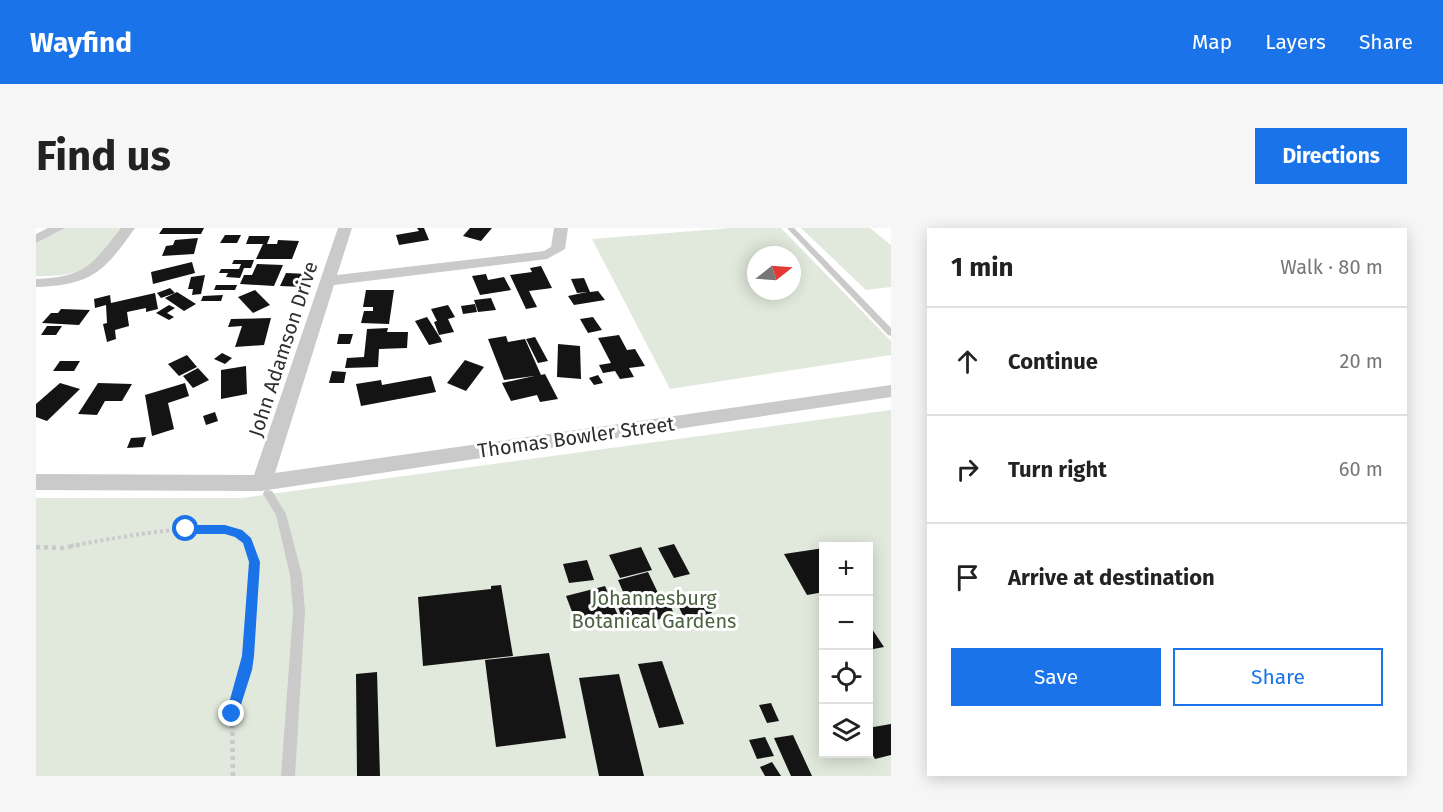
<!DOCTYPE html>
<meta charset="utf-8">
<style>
body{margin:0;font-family:"Fira Sans",sans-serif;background:#f6f6f6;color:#222}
.controls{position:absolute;right:18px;bottom:18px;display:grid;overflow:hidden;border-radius:0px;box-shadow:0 3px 15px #0003}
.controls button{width:54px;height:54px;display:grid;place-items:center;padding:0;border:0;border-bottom:2px solid #e0e0e0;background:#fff;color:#222;font:30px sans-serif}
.compass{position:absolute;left:711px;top:18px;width:54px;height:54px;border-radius:50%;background:#fff;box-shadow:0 3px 15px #0003;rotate:73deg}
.stop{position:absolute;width:18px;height:18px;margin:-14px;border:4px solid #1a73e8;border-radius:50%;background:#fff}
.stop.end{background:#1a73e8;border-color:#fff;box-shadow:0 2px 6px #0008}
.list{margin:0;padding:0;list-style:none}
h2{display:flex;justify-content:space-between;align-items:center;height:78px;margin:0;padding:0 24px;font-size:26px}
h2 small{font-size:20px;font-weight:400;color:#767676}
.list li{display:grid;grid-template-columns:39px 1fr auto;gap:18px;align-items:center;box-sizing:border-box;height:108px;padding:0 24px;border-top:2px solid #e0e0e0}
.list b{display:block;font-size:22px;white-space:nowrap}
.list em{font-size:20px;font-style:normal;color:#767676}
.actions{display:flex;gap:12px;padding:18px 24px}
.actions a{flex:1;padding:14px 0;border:2px solid #1a73e8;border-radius:0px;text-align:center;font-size:21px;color:#1a73e8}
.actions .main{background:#1a73e8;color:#fff}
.icon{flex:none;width:33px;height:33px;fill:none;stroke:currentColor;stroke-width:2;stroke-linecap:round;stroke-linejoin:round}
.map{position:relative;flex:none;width:855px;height:548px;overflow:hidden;border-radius:0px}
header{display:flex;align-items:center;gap:36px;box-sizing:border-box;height:84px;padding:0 30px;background:#1a73e8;color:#fff}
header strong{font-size:28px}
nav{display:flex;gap:33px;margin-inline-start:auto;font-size:21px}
.intro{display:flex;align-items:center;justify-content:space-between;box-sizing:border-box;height:144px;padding:0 36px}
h1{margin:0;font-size:42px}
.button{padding:15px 27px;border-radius:0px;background:#1a73e8;color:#fff;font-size:21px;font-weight:700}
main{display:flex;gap:36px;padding:0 36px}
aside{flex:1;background:#fff;border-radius:0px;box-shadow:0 3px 15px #0003}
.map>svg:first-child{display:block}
</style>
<header>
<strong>Wayfind</strong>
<nav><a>Map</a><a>Layers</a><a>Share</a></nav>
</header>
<div class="intro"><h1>Find us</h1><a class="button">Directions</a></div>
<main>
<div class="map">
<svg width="855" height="548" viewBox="0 0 855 548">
<rect width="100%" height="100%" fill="#fff"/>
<g fill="#e1e9dc" fill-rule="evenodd">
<path d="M28,0H86C55,38 51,49 0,48V15Z"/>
<path d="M695,0H745L855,113V127L634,161L556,11ZM720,27H756V63H720Z"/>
<path d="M765,0H834L855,17V59L830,62Z"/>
<path d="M855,182V548H0V270H206ZM788,319H832V526H788Z"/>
</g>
<g fill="#141414">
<path d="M127,0H168L165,6H123Z"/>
<path d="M381,0H388L393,12L363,17L360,7L383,3Z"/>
<path d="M434,0H456L445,13L427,8Z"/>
<path d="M189,7H205L201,15H184Z"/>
<path d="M213,8H234L231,16H241L242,12L263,13L256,31H220L227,16H210Z"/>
<path d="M162,10L158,26L126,28L130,18L137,17L139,12Z"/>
<path d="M198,32H218L215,40H208L204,50L190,49L192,45H183L185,41H203L205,36H196Z"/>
<path d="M156,34L159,45L117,56L115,44Z"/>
<path d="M221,36L247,37L238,58L204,56L208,47H216Z"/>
<path d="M505,38L516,60L493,63L501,79L490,81L474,47L496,44L494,40Z"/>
<path d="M250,45L272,46L267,59L244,58Z"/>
<path d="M450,46L452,52L468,49L475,62L444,67L436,48Z"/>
<path d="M169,47L165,66L156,67L157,61H152L155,49Z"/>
<path d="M548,50L554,64L562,63L569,72L538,77L532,68L551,64L541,65L535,51Z"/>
<path d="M180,57H201L199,62H178Z"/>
<path d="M134,60L139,65L125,70L121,65Z"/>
<path d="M219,62L234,77L217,85L202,69Z"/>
<path d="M330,62H358L353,96L325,95L328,83H337V79H327Z"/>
<path d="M141,64L160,76L148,83L129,70Z"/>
<path d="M119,65L122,81L110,84V80L91,84L93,98L79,102L80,111L71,114L67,96L71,95L70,77L59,80L58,71L74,67L75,75Z"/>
<path d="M187,67L185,73H165L167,68Z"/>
<path d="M455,70L460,82L442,84L438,72Z"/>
<path d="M439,76L441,84L427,86L425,78Z"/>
<path d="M133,77L139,80L131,85L138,89L133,92L120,85Z"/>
<path d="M412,77L419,89L412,91L418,104L403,107L398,94L401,93L395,81Z"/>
<path d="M25,81L54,82L43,97L6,95L15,85H22Z"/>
<path d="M391,89L405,111L406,114L393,117L379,93Z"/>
<path d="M557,89L566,102L552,105L544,91Z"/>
<path d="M235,90L228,117L199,119L206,98L192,99L195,91Z"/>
<path d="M11,98H26L20,107H5Z"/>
<path d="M352,100L351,104H372L371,120L343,121L342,139L309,140L311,130L328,129L331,101Z"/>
<path d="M303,106H317L314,116H301Z"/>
<path d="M583,107L591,122L599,121L609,138L593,140L598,149L584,151L579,143L567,145L563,137L575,135L562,110Z"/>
<path d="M470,108L472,114L489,111L505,147L509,146L522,171L504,174L501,167L475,173L466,155L498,148L468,152L452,111Z"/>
<path d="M499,109L512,133L502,135L490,111Z"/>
<path d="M522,116L544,118L545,151L521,149Z"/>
<path d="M186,125L196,130L189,136L178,131Z"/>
<path d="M151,127L161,139L143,148L132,136Z"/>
<path d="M429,132L448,139L430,163L411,155Z"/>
<path d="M24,133H44L38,143H17Z"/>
<path d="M210,138L211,166L185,171V142Z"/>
<path d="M162,140L173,152L157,160L147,148Z"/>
<path d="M296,143L310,144L308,155H293Z"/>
<path d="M562,147L567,155L558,157L553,150Z"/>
<path d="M395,148L400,164L325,178L320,156L345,152L346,157Z"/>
<path d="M24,155L44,161L11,193L0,189V176Z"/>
<path d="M62,155L96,156L86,173H69L61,187L42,186Z"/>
<path d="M149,155L153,168L132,175L138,201L116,208L109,167Z"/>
<path d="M179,184L182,193L170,197L167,188Z"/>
<path d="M110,209L107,219L91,220L95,210Z"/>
<path d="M638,316L654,346L638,350L622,320Z"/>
<path d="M605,319L616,342L584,350L573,327Z"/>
<path d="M788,320V364L771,367L748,326Z"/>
<path d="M551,332L558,352L533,355L527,336Z"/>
<path d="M612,344L622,365L591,373L582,352Z"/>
<path d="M465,357L477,428L387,438L382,369L455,361V358Z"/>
<path d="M569,358L584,392L543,402L530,368Z"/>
<path d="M667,367L676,385L649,392L640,373Z"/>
<path d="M631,370L639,388L589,398L582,379Z"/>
<path d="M832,395L848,419L832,422Z"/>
<path d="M513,425L530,510L460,519L449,432Z"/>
<path d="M626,433L648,496L623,500L602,436Z"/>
<path d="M341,444L344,548H321L320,446Z"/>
<path d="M583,446L608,548H563L543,450Z"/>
<path d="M735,475L743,493L731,495L723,477Z"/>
<path d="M855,496V527L839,531L832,518V500Z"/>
<path d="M757,507L776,548H755L738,510Z"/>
<path d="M729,509L738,528L721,531L713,512Z"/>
<path d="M736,534L745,548H729L724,539Z"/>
</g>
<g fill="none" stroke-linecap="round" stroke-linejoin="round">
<path stroke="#cacaca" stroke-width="4" stroke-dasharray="3 3" stroke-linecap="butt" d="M35,318C68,312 174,291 201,305C206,307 211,312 213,318"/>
<g stroke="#cacaca" stroke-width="4.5" stroke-dasharray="4 4" stroke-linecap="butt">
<path d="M0,319L26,320L43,317"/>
<path d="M197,548L196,486L210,442L218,349V334L212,317"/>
</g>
<g fill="#cacaca" fill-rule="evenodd">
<path d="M751,0H758L855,100V108L852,107Z"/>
<path d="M232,262L236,263L250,286L266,347L269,384L259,548H245L257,384L254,347L240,287L227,266L228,263Z"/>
</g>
<g fill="#cacaca" fill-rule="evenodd">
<path d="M12,0H29L0,15V6Z"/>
<path d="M85,0H99C68,44 56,57 0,59V51C49,49 56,37 85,0Z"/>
<path d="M302,0H316L301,47L508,23L515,19L518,0H532L529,21L511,31L298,57L239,245L855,157V169L225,263L0,262V246L218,247Z"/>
</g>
</g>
<path fill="#1a73e8" d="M150,297H189L206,302L215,310L224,334L218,428L216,442L202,486L200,491L196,493L191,491L190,486L206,428L213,334L207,315L199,309L189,306H150L145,301Z"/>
<g text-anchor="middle" stroke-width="6" stroke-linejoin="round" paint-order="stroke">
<g font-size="20" fill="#2d2d2d" stroke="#fff">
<text transform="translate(247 121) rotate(-72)" y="7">John Adamson Drive</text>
<text transform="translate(540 209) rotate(-8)" y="7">Thomas Bowler Street</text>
</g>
<g font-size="20" fill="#4b6340" stroke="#fff">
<text x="618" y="377">Johannesburg<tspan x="618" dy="23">Botanical Gardens</tspan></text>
</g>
</g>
</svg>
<div class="controls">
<button>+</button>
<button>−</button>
<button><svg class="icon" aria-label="locate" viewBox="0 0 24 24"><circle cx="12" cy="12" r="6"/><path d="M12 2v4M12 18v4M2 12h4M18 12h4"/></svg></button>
<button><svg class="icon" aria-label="layers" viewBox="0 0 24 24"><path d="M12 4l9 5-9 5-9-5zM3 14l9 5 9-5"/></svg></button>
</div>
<svg class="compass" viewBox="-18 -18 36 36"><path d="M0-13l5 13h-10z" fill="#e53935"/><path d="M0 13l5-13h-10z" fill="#767676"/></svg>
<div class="stop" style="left:150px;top:301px"></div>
<div class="stop end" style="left:196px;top:486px"></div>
</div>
<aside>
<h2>1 min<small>Walk · 80 m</small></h2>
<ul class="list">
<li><svg class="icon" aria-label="ahead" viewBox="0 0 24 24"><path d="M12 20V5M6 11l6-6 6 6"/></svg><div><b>Continue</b></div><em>20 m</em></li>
<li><svg class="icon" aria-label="right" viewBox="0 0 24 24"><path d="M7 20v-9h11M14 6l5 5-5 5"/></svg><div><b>Turn right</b></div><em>60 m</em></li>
<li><svg class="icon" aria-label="arrive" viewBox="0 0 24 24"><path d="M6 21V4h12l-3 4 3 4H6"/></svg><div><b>Arrive at destination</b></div></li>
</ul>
<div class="actions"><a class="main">Save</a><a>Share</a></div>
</aside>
</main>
